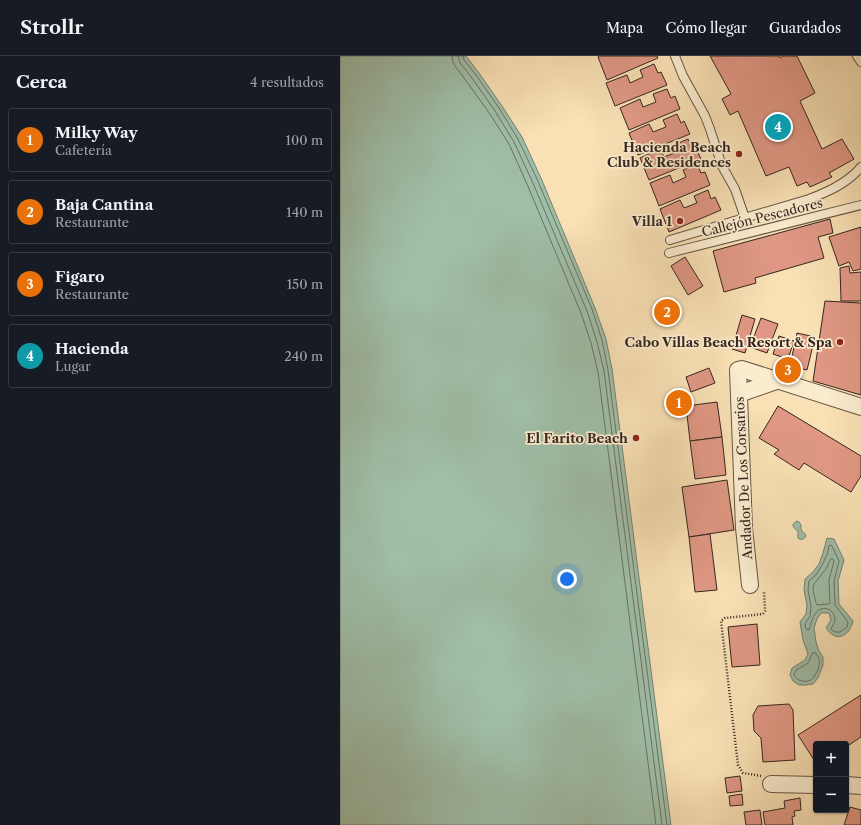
<!DOCTYPE html>
<html lang="es">
<meta charset="utf-8">
<style>
body{margin:0;font-family:"Libre Caslon Text",serif;background:#20242c;color:#f1f3f6}
.controls{position:absolute;right:12px;bottom:12px;display:grid;overflow:hidden;border-radius:4px;box-shadow:0 1px 3px #0004}
.controls button{width:36px;height:36px;display:grid;place-items:center;padding:0;border:0;border-bottom:1px solid #363941;background:#171b24;color:#f1f3f6;font:20px sans-serif}
.you{position:absolute;left:227px;top:523px;width:14px;height:14px;margin:-10px;border:3px solid #fff;border-radius:50%;background:#1a73e8;box-shadow:0 0 0 6px #1a73e833}
.badge{display:grid;place-items:center;width:26px;height:26px;border-radius:50%;background:#1a73e8;color:#fff;font-size:13px;font-weight:700}
.pin{position:absolute;translate:-50% -50%;border:2px solid #fff;box-shadow:0 1px 4px #0006}
.list{margin:0;padding:0;list-style:none}
h2{display:flex;justify-content:space-between;align-items:center;height:52px;margin:0;padding:0 16px;font-size:17px}
h2 small{font-size:13px;font-weight:400;color:#9ea1a6}
.list li{display:grid;grid-template-columns:26px 1fr auto;gap:12px;align-items:center;box-sizing:border-box;height:64px;margin:0 8px 8px;padding:0 8px;border:1px solid #363941;border-radius:4px}
.list b{display:block;font-size:15px;white-space:nowrap}
.list p{margin:0;font-size:13px;white-space:nowrap;color:#9ea1a6}
.list em{font-size:13px;font-style:normal;color:#9ea1a6}
.map{position:relative;flex:none;width:521px;height:769px;overflow:hidden}
header{display:flex;align-items:center;gap:24px;box-sizing:border-box;height:56px;padding:0 20px;background:#171b24;border-bottom:1px solid #363941}
header strong{font-size:19px}
nav{display:flex;gap:22px;margin-inline-start:auto;font-size:14px}
main{display:flex}
aside{flex:1;background:#171b24}
.map>svg:first-child{display:block}
</style>
<header>
<strong>Strollr</strong>
<nav><a>Mapa</a><a>Cómo llegar</a><a>Guardados</a></nav>
</header>
<main>
<aside>
<h2>Cerca<small>4 resultados</small></h2>
<ul class="list">
<li><span class="badge" style="background:#e8710a">1</span><div><b>Milky Way</b><p>Cafetería</p></div><em>100 m</em></li>
<li><span class="badge" style="background:#e8710a">2</span><div><b>Baja Cantina</b><p>Restaurante</p></div><em>140 m</em></li>
<li><span class="badge" style="background:#e8710a">3</span><div><b>Figaro</b><p>Restaurante</p></div><em>150 m</em></li>
<li><span class="badge" style="background:#0f9aa8">4</span><div><b>Hacienda</b><p>Lugar</p></div><em>240 m</em></li>
</ul>
</aside>
<div class="map">
<svg width="521" height="769" viewBox="0 0 521 769">
<rect width="100%" height="100%" fill="#f9e1b5"/>
<filter id="stains"><feTurbulence type="fractalNoise" baseFrequency=".005" numOctaves="4"/><feColorMatrix values="0 0 0 0 .2 0 0 0 0 .09 0 0 0 0 .02 0 0 0 .5 -.17"/></filter>
<radialGradient id="worn" r=".72"><stop offset=".6" stop-color="#630" stop-opacity="0"/><stop offset="1" stop-color="#630" stop-opacity=".3"/></radialGradient>
<g fill="#9fbea8" stroke="#758172">
<path d="M0,0H126L139,17L162,50L182,81L201,122L255,252L266,283L272,313L331,769H0Z"/>
<path d="M457,465L459,466C462,469 460,471 462,475C464,477 465,477 466,480C464,483 463,484 459,483L458,482V476C455,472 449,469 457,465Z"/>
<path d="M487,482L494,483L504,504L498,525L499,548L513,565C509,581 496,587 486,572L491,564L489,557H481L477,563L474,572L476,586L479,595L483,601V609L478,622L473,628L466,629H459L453,625L450,619L452,612L465,604L468,598L463,584L460,566L466,558L467,549L464,534L465,523L473,516L479,508L483,497Z"/>
</g>
<g fill="none" stroke-linecap="round" stroke-linejoin="round">
<g stroke="#6a7264" stroke-width="1">
<path d="M112,0L113,6L115,10L127,26L150,58L169,88L187,128L241,257L251,287L258,316L316,769"/>
<path d="M118,0L120,7L132,22L155,55L174,86L192,125L247,255L257,286L264,315L322,769"/>
<path d="M123,0L124,4L136,19L159,52L178,83L197,123L252,253L262,284L268,314L327,769"/>
<path d="M490,489L492,490L499,505L494,525L495,549L508,566L507,571L500,576H495L491,573C492,570 495,567 495,564C495,556 487,549 479,554C473,558 471,567 469,574L466,573L465,568L470,560L471,550L468,534L469,525L476,519L482,509L487,499L489,490Z"/>
<path d="M491,503H493L494,505L489,524L490,547L488,548L477,549L476,547L473,534L474,528L486,513Z"/>
<path d="M473,597H476C476,598 479,602 479,603C481,609 476,620 471,624C465,627 457,625 454,619L456,614L468,607Z"/>
</g>
</g>
<g fill="#e09884" stroke="#352620">
<path d="M259,0H317L318,2L267,24L258,1Z"/>
<path d="M370,0H439L440,2L443,0H457L475,37L460,45L482,93L502,83L514,103L489,117L492,121L470,131L467,126L457,130L449,111L426,120L398,55L390,59L382,43L391,38Z"/>
<path d="M314,8L318,17L321,16L327,29L275,50L266,27L287,19L290,27L303,21L300,14Z"/>
<path d="M327,33L331,42L335,40L340,53L289,74L280,52L300,43L303,51L316,46L313,38Z"/>
<path d="M337,58L341,67L344,65L350,78L298,99L289,77L309,68L313,76L326,71L323,64Z"/>
<path d="M348,83L352,92L355,90L361,103L309,124L300,102L320,93L324,101L337,96L334,89Z"/>
<path d="M357,108L361,117L365,116L370,129L319,150L310,127L330,119L333,127L346,121L343,114Z"/>
<path d="M368,134L371,143L375,141L381,154L329,176L320,153L340,144L344,152L357,147L354,140Z"/>
<path d="M490,163L493,177L478,181L484,202L415,222L416,227L384,236L373,195Z"/>
<path d="M521,171V213L513,215L509,206L499,210L489,181Z"/>
<path d="M345,201L363,230L348,239L331,210Z"/>
<path d="M509,210L510,217L521,216V245H501L500,212Z"/>
<path d="M485,245L521,247V339L473,325Z"/>
<path d="M402,259L415,263L405,297L392,293Z"/>
<path d="M421,262L438,268L427,297L410,291Z"/>
<path d="M457,277L475,281L467,314L450,310Z"/>
<path d="M439,280L454,285L448,303L433,298Z"/>
<path d="M369,312L375,327L351,336L346,321Z"/>
<path d="M377,346L382,381L350,385L346,350Z"/>
<path d="M438,350L521,400V420L511,436L464,407L459,414L434,398L439,394L419,382Z"/>
<path d="M382,381L386,419L355,423L350,385Z"/>
<path d="M387,424L394,474L349,481L342,431Z"/>
<path d="M370,478L377,534L355,536L349,481Z"/>
<path d="M417,568L420,609L392,611L388,571Z"/>
<path d="M521,639V681L506,691V688H476V707L458,679Z"/>
<path d="M449,648L453,654L455,704L423,706L421,682L414,675L413,659L418,650Z"/>
<path d="M400,720L402,735L387,737L385,722Z"/>
<path d="M402,738L403,749L390,750L389,740Z"/>
<path d="M460,742L461,754L454,755L455,760L452,761L453,769H425L423,756L445,752L444,745Z"/>
<path d="M510,751L521,754V769H504Z"/>
<path d="M420,754L422,769H406L404,756Z"/>
</g>
<g fill="none" stroke-linecap="round" stroke-linejoin="round">
<defs>
<g id="lane">
<path d="M335,0L343,20L365,60L370,73L382,110L395,133L405,162"/>
<path d="M517,0L521,6"/>
<path d="M330,184L469,143C488,136 508,127 521,111"/>
<path d="M329,197L521,149"/>
</g>
<g id="street">
<path d="M399,338L439,324"/>
<path d="M410,529L404,472L398,314L402,313L521,351"/>
<path d="M431,728L476,729"/>
<path d="M506,729L521,730"/>
</g>
</defs>
<use href="#lane" stroke="#665545" stroke-width="10"/>
<use href="#street" stroke="#665545" stroke-width="18"/>
<path stroke="#352620" stroke-width="2.5" stroke-dasharray="1 2" stroke-linecap="butt" d="M421,720L403,717L398,709L381,565L385,562L423,558L425,555L424,535"/>
<use href="#lane" stroke="#fbeccf" stroke-width="8"/>
<use href="#street" stroke="#fbeccf" stroke-width="16"/>
</g>
<g fill="#8f2418" stroke="#fbeccf" stroke-width="1.5">
<circle cx="399" cy="98" r="4"/>
<circle cx="340" cy="165" r="4"/>
<circle cx="500" cy="286" r="4"/>
<circle cx="296" cy="382" r="4"/>
</g>
<g text-anchor="middle" stroke-width="3.5" stroke-linejoin="round" paint-order="stroke">
<g font-size="13" font-weight="bold" fill="#352620" stroke="#fbeccf" text-anchor="end">
<text x="391" y="96">Hacienda Beach<tspan x="391" dy="15">Club &amp; Residences</tspan></text>
<text x="332" y="170">Villa 1</text>
<text x="492" y="291">Cabo Villas Beach Resort &amp; Spa</text>
<text x="288" y="387">El Farito Beach</text>
</g>
<g font-size="13" fill="#352620" stroke="#fbeccf">
<text transform="translate(422 161) rotate(-14)" y="5">Callejón Pescadores</text>
<text transform="translate(403 422) rotate(-93)" y="5">Andador De Los Corsarios</text>
</g>
</g>
<rect width="100%" height="100%" filter="url(#stains)"/>
<rect width="100%" height="100%" fill="url(#worn)"/>
</svg>
<div class="controls">
<button>+</button>
<button>−</button>
</div>
<div class="you"></div>
<div class="pin badge" style="left:339px;top:347px;background:#e8710a">1</div>
<div class="pin badge" style="left:327px;top:256px;background:#e8710a">2</div>
<div class="pin badge" style="left:448px;top:314px;background:#e8710a">3</div>
<div class="pin badge" style="left:438px;top:71px;background:#0f9aa8">4</div>
</div>
</main>
